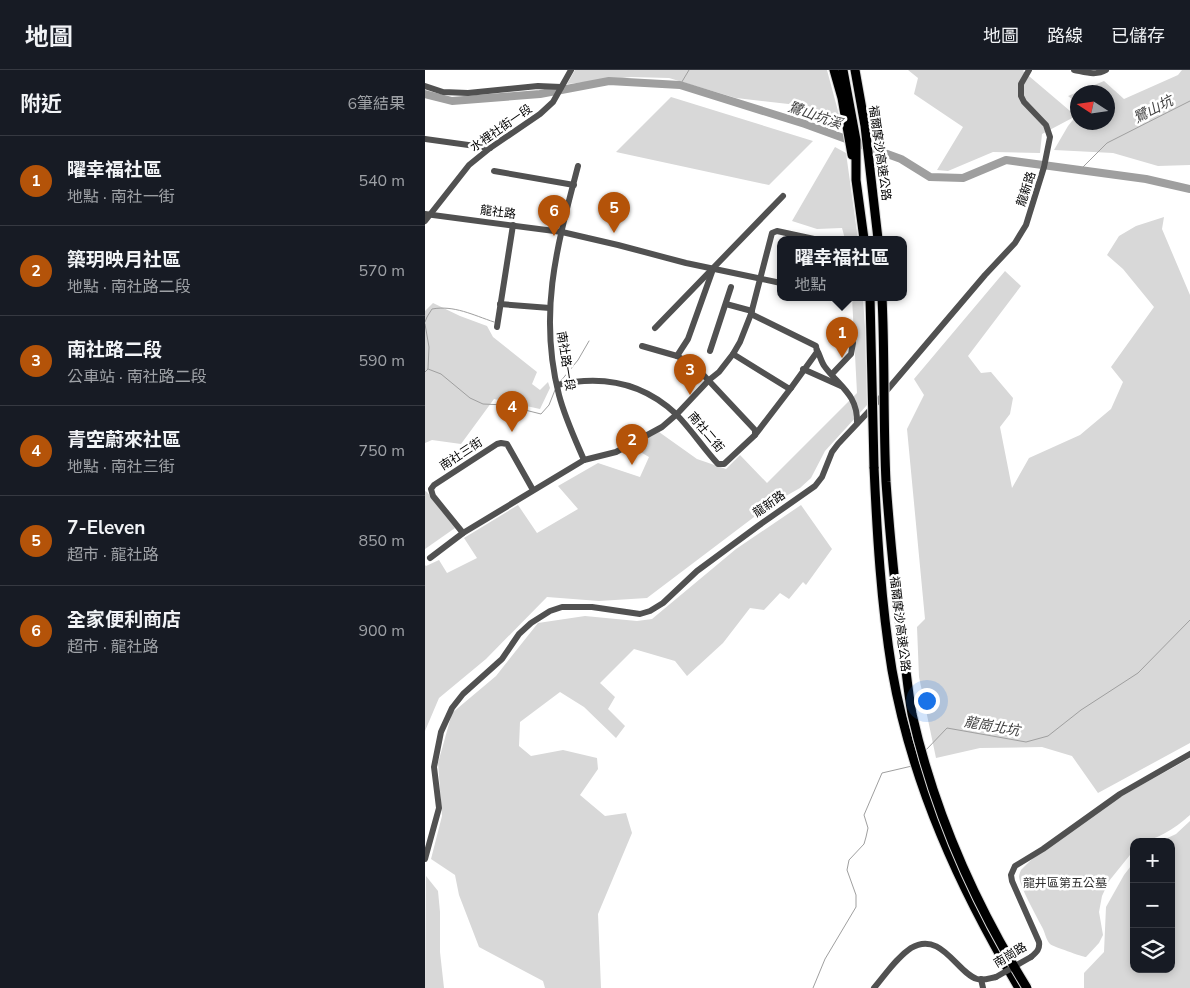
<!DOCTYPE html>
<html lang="zh-TW">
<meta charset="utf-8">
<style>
body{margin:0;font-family:"Nunito Sans","Noto Sans TC",sans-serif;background:#242831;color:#f1f3f6}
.controls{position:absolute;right:15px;bottom:15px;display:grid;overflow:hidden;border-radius:10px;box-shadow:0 2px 8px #0003}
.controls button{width:45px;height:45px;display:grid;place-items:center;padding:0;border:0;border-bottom:1px solid #363941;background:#171b24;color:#f1f3f6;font:25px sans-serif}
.compass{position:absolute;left:645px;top:15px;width:45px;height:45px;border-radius:50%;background:#171b24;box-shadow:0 2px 8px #0003;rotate:282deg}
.you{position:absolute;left:501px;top:630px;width:18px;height:18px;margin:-12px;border:4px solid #fff;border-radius:50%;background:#1a73e8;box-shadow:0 0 0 8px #1a73e833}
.badge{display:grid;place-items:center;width:32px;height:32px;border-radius:50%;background:#b45309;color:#fff;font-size:16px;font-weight:700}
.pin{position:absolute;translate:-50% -41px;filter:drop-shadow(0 1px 2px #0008)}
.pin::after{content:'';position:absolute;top:26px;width:18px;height:15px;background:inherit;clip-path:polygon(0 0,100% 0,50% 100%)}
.popup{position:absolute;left:352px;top:166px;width:130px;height:65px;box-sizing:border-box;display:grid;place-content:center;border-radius:10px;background:#171b24;filter:drop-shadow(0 1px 4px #0005);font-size:16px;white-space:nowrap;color:#9ea1a6}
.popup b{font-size:19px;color:#f1f3f6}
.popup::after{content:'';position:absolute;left:50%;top:100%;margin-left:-10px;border:10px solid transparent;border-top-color:#171b24}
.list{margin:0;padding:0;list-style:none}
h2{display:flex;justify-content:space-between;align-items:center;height:65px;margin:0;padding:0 20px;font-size:21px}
h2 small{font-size:16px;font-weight:400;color:#9ea1a6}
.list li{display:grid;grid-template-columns:32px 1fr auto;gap:15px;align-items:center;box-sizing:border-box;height:90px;padding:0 20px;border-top:1px solid #363941}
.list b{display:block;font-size:19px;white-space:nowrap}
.list p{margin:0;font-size:16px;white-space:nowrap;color:#9ea1a6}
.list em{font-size:16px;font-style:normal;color:#9ea1a6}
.icon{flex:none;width:28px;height:28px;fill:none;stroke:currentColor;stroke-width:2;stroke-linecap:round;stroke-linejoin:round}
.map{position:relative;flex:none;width:765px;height:918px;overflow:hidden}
header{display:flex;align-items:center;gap:30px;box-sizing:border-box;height:70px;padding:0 25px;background:#171b24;border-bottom:1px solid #363941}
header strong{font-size:24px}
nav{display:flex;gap:28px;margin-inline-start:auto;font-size:18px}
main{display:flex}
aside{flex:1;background:#171b24}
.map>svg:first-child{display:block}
</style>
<header>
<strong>地圖</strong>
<nav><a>地圖</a><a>路線</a><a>已儲存</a></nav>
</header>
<main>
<aside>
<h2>附近<small>6筆結果</small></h2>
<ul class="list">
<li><span class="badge">1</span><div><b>曜幸福社區</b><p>地點 · 南社一街</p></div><em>540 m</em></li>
<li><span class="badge">2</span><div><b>築玥映月社區</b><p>地點 · 南社路二段</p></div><em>570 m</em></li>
<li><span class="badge">3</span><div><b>南社路二段</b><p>公車站 · 南社路二段</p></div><em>590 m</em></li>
<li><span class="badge">4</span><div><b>青空蔚來社區</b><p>地點 · 南社三街</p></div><em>750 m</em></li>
<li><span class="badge">5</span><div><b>7-Eleven</b><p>超市 · 龍社路</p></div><em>850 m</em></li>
<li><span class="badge">6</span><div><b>全家便利商店</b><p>超市 · 龍社路</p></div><em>900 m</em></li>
</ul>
</aside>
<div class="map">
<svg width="765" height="918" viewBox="0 0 765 918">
<rect width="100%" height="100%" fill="#fff"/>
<g fill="#d8d8d8">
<path d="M150,0H402L417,56L381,36L311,28L244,8L206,7L142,14Z"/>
<path d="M483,0H599L598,1L651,46L617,64L615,83L568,82L523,101L512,100L538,57L489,24L493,8Z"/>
<path d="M757,0H765V95L733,96L688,83L629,80L643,56L652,45V52H682V22H652V33L643,26L679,11L699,29L753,5Z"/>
<path d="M246,27L388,71L344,115L191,82Z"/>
<path d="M410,77L421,83L433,169H420L417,158L392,159L367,151Z"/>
<path d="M739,147L737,159L765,225V673L673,723L647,686L617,677L555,678L511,688L494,607L492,557L500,549L482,359L499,325L489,309L580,201L596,216L543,286L556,303L566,302L588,328L585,344L575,357L587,418L604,388L655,365L686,339L698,312L686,297L729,237L698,199L682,185L694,166L711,156Z"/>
<path d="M427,227H438L440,258L442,335L400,381L386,408L375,418L345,435L222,528L174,531L122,527L61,589L14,628L0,661V495L1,496L14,490L22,503L52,488L39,468L93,435L112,463L153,439L133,416L173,393L215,407L224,387L205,376L234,362L272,389L301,399L315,385L342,413L432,323Z"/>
<path d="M8,233L35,246L62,256L68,267L112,302L107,314L115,320L123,312L125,318L115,339L69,329L36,374L7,370L0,373V241Z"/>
<path d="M0,421L2,422L30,458L0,479Z"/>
<path d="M376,435L407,479L381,515L378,512L364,529L355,523L339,540L325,538L298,573L262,606L250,591L209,579L175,613L190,627L183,639L200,656L191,668L159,637L135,622L95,652L94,676L106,686L138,680L172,688L173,699L155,725L180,746L201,743L207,763L173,844L176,918H120L118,911L54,877L34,825L30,805L6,789L17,746L13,693L27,643L71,606L113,553L160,546L212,551L227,549L311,479Z"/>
<path d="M765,688V745C749,759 730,772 709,772V780L684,811L677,826L674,842L678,865L674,873L661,887C658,887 627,876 625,874C621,870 620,862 617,857C611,845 596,819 594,807C594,805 595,802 596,800C643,752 707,721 765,688Z"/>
<path d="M765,751V918H659V903L679,882L681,837L699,805L709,792V899H746V772H734L751,764Z"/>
<path d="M1,806L13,821L15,842V882L19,918H0Z"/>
</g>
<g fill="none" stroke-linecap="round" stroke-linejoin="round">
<g stroke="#9f9f9f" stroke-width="1">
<path d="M255,15L264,0"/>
<path d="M654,101L682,73L765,31"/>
<path d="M0,252L2,247L7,239C29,235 48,245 69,252"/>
<path d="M0,254L4,277L3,299L0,302"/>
<path d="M3,299L16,304L45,328L58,334L80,335L116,344L124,335L130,320"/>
<path d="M135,312L153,290L164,271"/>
<path d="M501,680L522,658L601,672L623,666L656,640L713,603L765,550"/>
<path d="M388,918L400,889L431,837V825L422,800L424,790L439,774L441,767L443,758L439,745L457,703L487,696"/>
</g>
<path stroke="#9f9f9f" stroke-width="8" d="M0,24L27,31L115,24L184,11L255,15L380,54L476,89L505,107L538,108L581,90L721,109L765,119"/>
<defs>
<g id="highway">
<path d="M409,0L417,28L427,85"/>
<path d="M418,0L431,70V110L439,169"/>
<path d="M430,0L440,56L453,169"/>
<path d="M449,397C452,464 456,533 467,600C487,714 535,819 594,918"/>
</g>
</defs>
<use href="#highway" stroke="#dbdbdb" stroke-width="11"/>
<g stroke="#515151" stroke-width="6">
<path d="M649,0C660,2 671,6 681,0"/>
<path d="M0,16L18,22L43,23L113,16L136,17"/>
<path d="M0,69L65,78"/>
<path d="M153,96C132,176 113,243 134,325C140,348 150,369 159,390"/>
<path d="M69,101L149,115"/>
<path d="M0,144L137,162L193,175L261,193L356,213"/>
<path d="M0,151L44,95L65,78L115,44L128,32L146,0"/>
<path d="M75,234L125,238"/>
<path d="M301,234L327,241"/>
<path d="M72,257L88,155"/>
<path d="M230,258L358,126"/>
<path d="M392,280C395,285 396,292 400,297C415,317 433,325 432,353"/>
<path d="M285,281L306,217"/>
<path d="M308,284L363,318H366L392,282L391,276L387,274L326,244"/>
<path d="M252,286L263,269L287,202"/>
<path d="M378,299L416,316"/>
<path d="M407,304L426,284L428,273"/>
<path d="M132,315C176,305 217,312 251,344C266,359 278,378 293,394H299L330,365V360L270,296L252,286L217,276"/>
<path d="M330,365L366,318"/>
<path d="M38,463L8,426L6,419L9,415L72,374L76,373L82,374L108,420"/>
<path d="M5,488L38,463L159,390L191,382L237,357L252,344L284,310L294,302L308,284L315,272L326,244L347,163L352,161L389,169"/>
<path d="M0,789L14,738L9,697L16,662L27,638L38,624L77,589L94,564L106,553L125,541L137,537H167L215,544L225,541L238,533L272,501L333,456L390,416L397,407L407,382L413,374L446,339L560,205L590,173L601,155L619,97L625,67L621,55L599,32L596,26V14L604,0"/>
<path d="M606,887C612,882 615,879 614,872L587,811L586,805L590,796L618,779L695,724L765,684"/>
<path d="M556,909L558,918"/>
<path d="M449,918C461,904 471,888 486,878C516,860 532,903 552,909C559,911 565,908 571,907"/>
</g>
<use href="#highway" stroke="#000" stroke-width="9"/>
<defs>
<g id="highway-bridge">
<path d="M445,227L449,397"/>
<path d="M457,227C460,288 458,350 461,412C465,467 470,522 478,577C481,599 483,622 487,644C509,741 550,834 602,918"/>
</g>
</defs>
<use href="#highway-bridge" stroke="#dbdbdb" stroke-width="11" stroke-linecap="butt"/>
<path stroke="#515151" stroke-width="6" d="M571,907L606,887"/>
<use href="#highway-bridge" stroke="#000" stroke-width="9"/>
</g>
<g text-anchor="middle" stroke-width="5" stroke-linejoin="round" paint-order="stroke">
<g font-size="12" fill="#000" stroke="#fff">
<text transform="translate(76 58) rotate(-35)" y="4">水裡社街一段</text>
<text transform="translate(455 83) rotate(82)" y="4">福爾摩沙高速公路</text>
<text transform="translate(601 119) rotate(-72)" y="4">龍新路</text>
<text transform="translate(73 142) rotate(7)" y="4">龍社路</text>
<text transform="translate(141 291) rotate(81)" y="4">南社路一段</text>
<text transform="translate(281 362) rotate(50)" y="4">南社二街</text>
<text transform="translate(36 384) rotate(-33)" y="4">南社三街</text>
<text transform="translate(344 434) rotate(-35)" y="4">龍新路</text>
<text transform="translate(475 554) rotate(83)" y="4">福爾摩沙高速公路</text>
<text transform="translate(585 885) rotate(-31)" y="4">南崗路</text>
</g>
<g font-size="12" fill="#2f2f2f" stroke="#fff">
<text x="640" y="817">龍井區第五公墓</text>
</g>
<g font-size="14" font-style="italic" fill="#404040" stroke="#fff">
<text transform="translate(728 39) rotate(-27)" y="5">鷺山坑</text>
<text transform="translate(390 45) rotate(19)" y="5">鷺山坑溪</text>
<text transform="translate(567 656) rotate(10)" y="5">龍崗北坑</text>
</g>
</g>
</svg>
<div class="controls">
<button>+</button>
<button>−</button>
<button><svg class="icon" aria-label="layers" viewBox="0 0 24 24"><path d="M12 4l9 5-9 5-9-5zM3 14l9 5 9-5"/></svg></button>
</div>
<svg class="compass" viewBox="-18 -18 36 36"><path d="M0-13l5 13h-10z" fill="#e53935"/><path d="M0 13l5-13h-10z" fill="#9ea1a6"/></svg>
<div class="you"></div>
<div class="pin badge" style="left:417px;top:288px">1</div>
<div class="popup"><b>曜幸福社區</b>地點</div>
<div class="pin badge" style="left:207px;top:395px">2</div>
<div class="pin badge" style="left:265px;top:325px">3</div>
<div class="pin badge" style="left:87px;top:362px">4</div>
<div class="pin badge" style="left:189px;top:163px">5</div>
<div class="pin badge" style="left:129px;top:166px">6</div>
</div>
</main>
